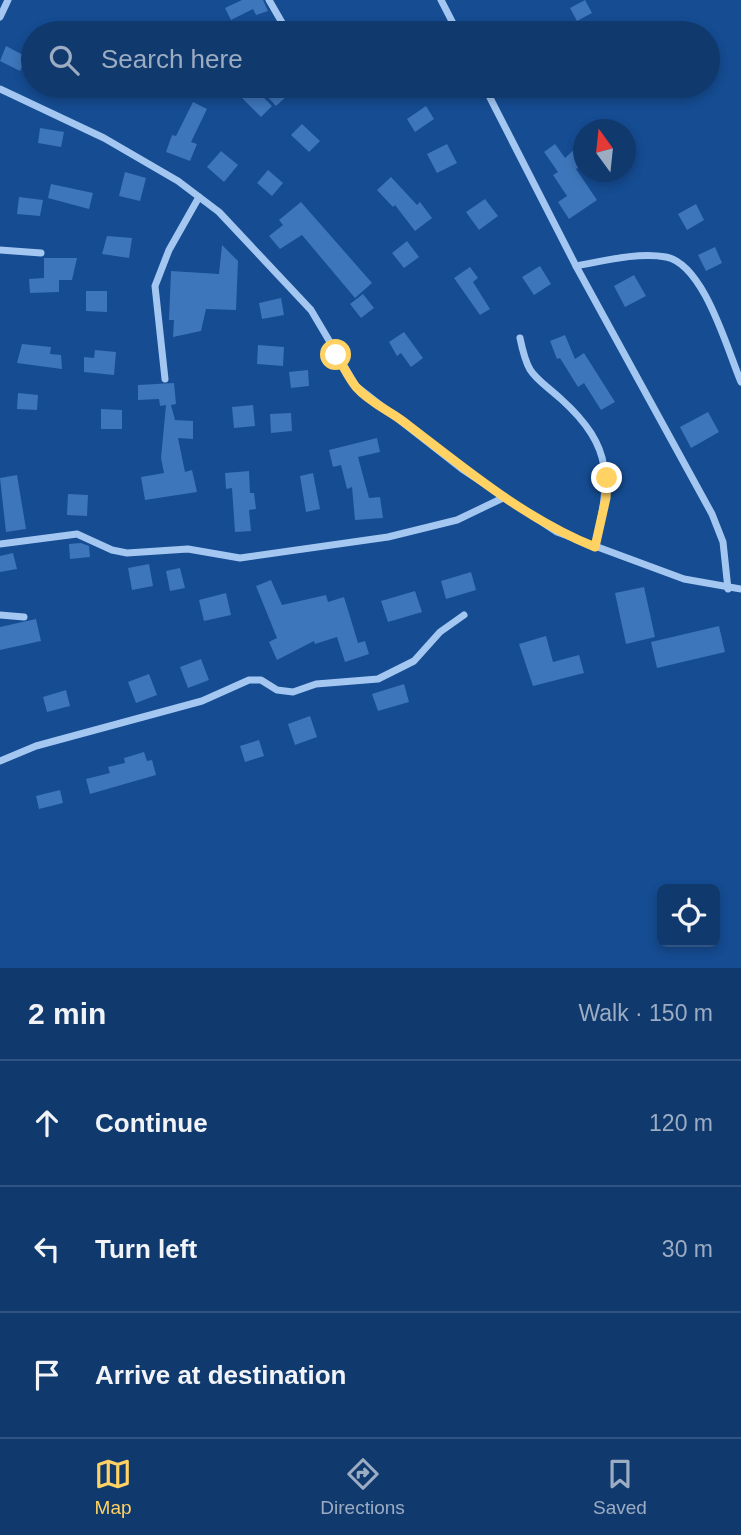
<!DOCTYPE html>
<meta charset="utf-8">
<style>
body{margin:0;font-family:Arial,sans-serif;background:#1e4476;color:#f1f3f6}
.controls{position:absolute;right:21px;bottom:21px;display:grid;overflow:hidden;border-radius:10px;box-shadow:0 4px 10px #0003}
.controls button{width:63px;height:63px;display:grid;place-items:center;padding:0;border:0;border-bottom:2px solid #305381;background:#10396e;color:#f1f3f6;font:35px sans-serif}
.compass{position:absolute;left:573px;top:119px;width:63px;height:63px;border-radius:50%;background:#10396e;box-shadow:0 4px 10px #0003;rotate:345deg}
.stop{position:absolute;width:21px;height:21px;margin:-16px;border:5px solid #ffd263;border-radius:50%;background:#fff}
.stop.end{background:#ffd263;border-color:#fff;box-shadow:0 2px 7px #0008}
.list{margin:0;padding:0;list-style:none}
h2{display:flex;justify-content:space-between;align-items:center;height:91px;margin:0;padding:0 28px;font-size:30px}
h2 small{font-size:23px;font-weight:400;color:#9cacc2}
.list li{display:grid;grid-template-columns:46px 1fr auto;gap:21px;align-items:center;box-sizing:border-box;height:126px;padding:0 28px;border-top:2px solid #305381}
.list b{display:block;font-size:26px;white-space:nowrap}
.list em{font-size:23px;font-style:normal;color:#9cacc2}
.icon{flex:none;width:38px;height:38px;fill:none;stroke:currentColor;stroke-width:2;stroke-linecap:round;stroke-linejoin:round}
.map{position:relative;flex:none;width:741px;height:968px;overflow:hidden}
.search{position:absolute;background:#10396e;box-shadow:0 4px 10px #0003;left:21px;right:21px;top:21px;height:77px;display:flex;align-items:center;gap:18px;box-sizing:border-box;padding:0 24px;border-radius:38px;color:#9cacc2;font-size:26px}
.sheet{height:469px;background:#10396e}
nav{display:flex;justify-content:space-around;align-items:center;box-sizing:border-box;height:98px;border-top:2px solid #305381;background:#10396e;font-size:19px;color:#9cacc2}
nav a{display:grid;justify-items:center;gap:4px}
nav .on{color:#ffd263}
.map>svg:first-child{display:block}
</style>
<div class="map">
<svg width="741" height="968" viewBox="0 0 741 968">
<rect width="100%" height="100%" fill="#154c92"/>
<g fill="#3d76ba">
<path d="M242,0H263L268,11L256,15L253,9L231,20L225,8Z"/>
<path d="M585,0L592,13L577,21L570,8Z"/>
<path d="M6,46L27,57L20,71L0,61Z"/>
<path d="M243,86H252L272,106L261,117L236,92Z"/>
<path d="M275,86H298L276,106L266,95Z"/>
<path d="M193,102L207,109L191,142L197,144L190,161L166,152L172,135L176,136Z"/>
<path d="M426,106L434,119L415,132L407,119Z"/>
<path d="M302,124L320,141L309,152L291,135Z"/>
<path d="M40,128L64,132L61,147L38,143Z"/>
<path d="M447,144L457,163L437,173L427,154Z"/>
<path d="M555,144L565,158L577,147L584,154V163L576,169L597,200L569,219L558,202L567,196L553,175L558,172L544,152Z"/>
<path d="M221,151L238,165L224,182L207,167Z"/>
<path d="M268,170L283,183L272,196L257,183Z"/>
<path d="M125,172L146,178L140,201L119,196Z"/>
<path d="M391,177L417,205L420,202L432,218L415,231L395,205L393,207L377,190Z"/>
<path d="M51,184L93,193L89,209L48,198Z"/>
<path d="M19,197L43,200L40,216L17,214Z"/>
<path d="M485,199L498,216L479,230L466,212Z"/>
<path d="M301,202L372,283L355,298L302,235L280,249L269,236L283,225L279,220Z"/>
<path d="M696,204L704,220L687,230L678,214Z"/>
<path d="M107,236L132,238L129,258L102,254Z"/>
<path d="M407,241L419,257L404,268L392,253Z"/>
<path d="M222,245L238,261L236,310L206,309L201,331L173,337L174,320H169L171,271L219,274Z"/>
<path d="M715,247L722,263L706,271L698,255Z"/>
<path d="M44,258H77L72,280H59V292L30,293L29,279L44,278Z"/>
<path d="M540,266L551,284L534,295L522,277Z"/>
<path d="M470,267L478,278L473,282L490,309L480,315L454,278Z"/>
<path d="M634,275L646,296L625,307L614,286Z"/>
<path d="M86,291H107V312L86,311Z"/>
<path d="M363,294L374,308L361,318L350,304Z"/>
<path d="M281,298L284,315L262,319L259,303Z"/>
<path d="M404,332L423,358L411,367L401,353L397,356L389,342Z"/>
<path d="M565,335L575,359L584,353L615,402L601,410L584,383L578,387L560,358L557,359L550,341Z"/>
<path d="M22,344L51,347L50,354L61,355L62,369L17,363Z"/>
<path d="M258,345L284,347L283,366L257,364Z"/>
<path d="M95,350L116,352L114,375L84,372V357L94,358Z"/>
<path d="M308,370L309,386L291,388L289,372Z"/>
<path d="M174,383L176,404L171,405L175,420L193,421V439L178,438L185,472L192,470L197,492L145,500L141,477L164,473L161,458L166,405L160,406L159,399L138,400V385Z"/>
<path d="M18,393L38,395L37,410L17,409Z"/>
<path d="M253,405L255,426L234,428L232,407Z"/>
<path d="M101,409L122,410V429H101Z"/>
<path d="M708,412L719,432L691,448L680,427Z"/>
<path d="M291,413L292,431L271,433L270,414Z"/>
<path d="M377,438L380,452L358,457L369,498L380,497L383,518L355,520L352,487L347,489L341,465L333,467L329,450Z"/>
<path d="M249,471L250,493H254L256,509L249,510L251,531L235,532L232,488L226,489L225,473Z"/>
<path d="M313,473L320,509L306,512L300,476Z"/>
<path d="M17,475L26,529L6,532L0,478Z"/>
<path d="M68,494L88,495L87,516L67,515Z"/>
<path d="M81,543L89,546L90,557L70,559L69,544Z"/>
<path d="M13,553L17,569L0,572V556Z"/>
<path d="M149,564L153,586L132,590L128,568Z"/>
<path d="M180,568L185,588L170,591L166,571Z"/>
<path d="M471,572L476,590L446,599L441,581Z"/>
<path d="M271,580L282,605L326,595L328,602L344,597L358,643L365,641L369,654L345,662L337,637L315,644L314,641L277,660L269,642L277,638L256,586Z"/>
<path d="M644,587L655,637L626,644L615,593Z"/>
<path d="M415,591L422,612L388,622L381,601Z"/>
<path d="M226,593L231,615L204,621L199,600Z"/>
<path d="M36,619L41,641L0,650V627Z"/>
<path d="M719,626L725,652L657,668L651,642Z"/>
<path d="M546,636L553,662L579,655L584,673L533,686L519,644Z"/>
<path d="M201,659L209,680L188,688L180,667Z"/>
<path d="M149,674L157,695L136,703L128,682Z"/>
<path d="M404,684L409,702L378,711L372,694Z"/>
<path d="M66,690L70,706L47,712L43,697Z"/>
<path d="M310,716L317,737L295,745L288,724Z"/>
<path d="M259,740L264,756L245,762L240,746Z"/>
<path d="M144,752L147,761L152,760L156,775L90,794L86,779L110,773L108,767L125,763L124,758Z"/>
<path d="M60,790L63,803L39,809L36,796Z"/>
</g>
<g fill="none" stroke-linecap="round" stroke-linejoin="round">
<g stroke="#a3c7f1" stroke-width="7">
<path d="M269,0L288,33"/>
<path d="M441,0L458,33"/>
<path d="M0,17L8,0"/>
<path d="M484,86L576,266L712,514L723,542L728,589"/>
<path d="M0,89L104,138L178,181L219,212L311,310L356,386L462,469L557,532L684,579L741,589"/>
<path d="M0,250L41,253"/>
<path d="M576,266C604,261 637,252 666,257C704,264 727,349 741,382"/>
<path d="M520,338C528,377 533,374 561,399C615,448 610,480 595,546"/>
<path d="M165,379L155,286L169,250L199,197"/>
<path d="M0,544L77,534L112,550L127,553L188,549L240,558L388,537L457,520L505,497"/>
<path d="M0,615L24,617"/>
<path d="M0,761L36,746L202,701L249,680H261L277,690L293,692L316,684L378,679L414,661L440,632L464,615"/>
</g>
</g>
<g fill="none" stroke-linecap="round" stroke-linejoin="round">
<path stroke="#ffd263" stroke-width="9" d="M336,355C343,365 348,377 356,387C371,404 391,411 408,425C467,470 525,519 595,547L606,498L607,478"/>
</g>
</svg>
<div class="controls">
<button><svg class="icon" aria-label="locate" viewBox="0 0 24 24"><circle cx="12" cy="12" r="6"/><path d="M12 2v4M12 18v4M2 12h4M18 12h4"/></svg></button>
</div>
<svg class="compass" viewBox="-18 -18 36 36"><path d="M0-13l5 13h-10z" fill="#e53935"/><path d="M0 13l5-13h-10z" fill="#9cacc2"/></svg>
<div class="stop" style="left:336px;top:355px"></div>
<div class="stop end" style="left:607px;top:478px"></div>
<div class="search"><svg class="icon" aria-label="search" viewBox="0 0 24 24"><circle cx="10" cy="10" r="6"/><path d="M15 15l6 6"/></svg>Search here</div>
</div>
<section class="sheet">
<h2>2 min<small>Walk · 150 m</small></h2>
<ul class="list">
<li><svg class="icon" aria-label="ahead" viewBox="0 0 24 24"><path d="M12 20V5M6 11l6-6 6 6"/></svg><div><b>Continue</b></div><em>120 m</em></li>
<li><svg class="icon" aria-label="left" viewBox="0 0 24 24"><path d="M17 20v-9H6M10 6l-5 5 5 5"/></svg><div><b>Turn left</b></div><em>30 m</em></li>
<li><svg class="icon" aria-label="arrive" viewBox="0 0 24 24"><path d="M6 21V4h12l-3 4 3 4H6"/></svg><div><b>Arrive at destination</b></div></li>
</ul>
</section>
<nav>
<a class="on"><svg class="icon" aria-label="map" viewBox="0 0 24 24"><path d="M3 6l6-2 6 2 6-2v14l-6 2-6-2-6 2zM9 4v14M15 6v14"/></svg>Map</a>
<a><svg class="icon" aria-label="directions" viewBox="0 0 24 24"><path d="M12 3l9 9-9 9-9-9zM9 14v-3h6M13 9l2 2-2 2"/></svg>Directions</a>
<a><svg class="icon" aria-label="saved" viewBox="0 0 24 24"><path d="M7 4h10v16l-5-4-5 4z"/></svg>Saved</a>
</nav>
